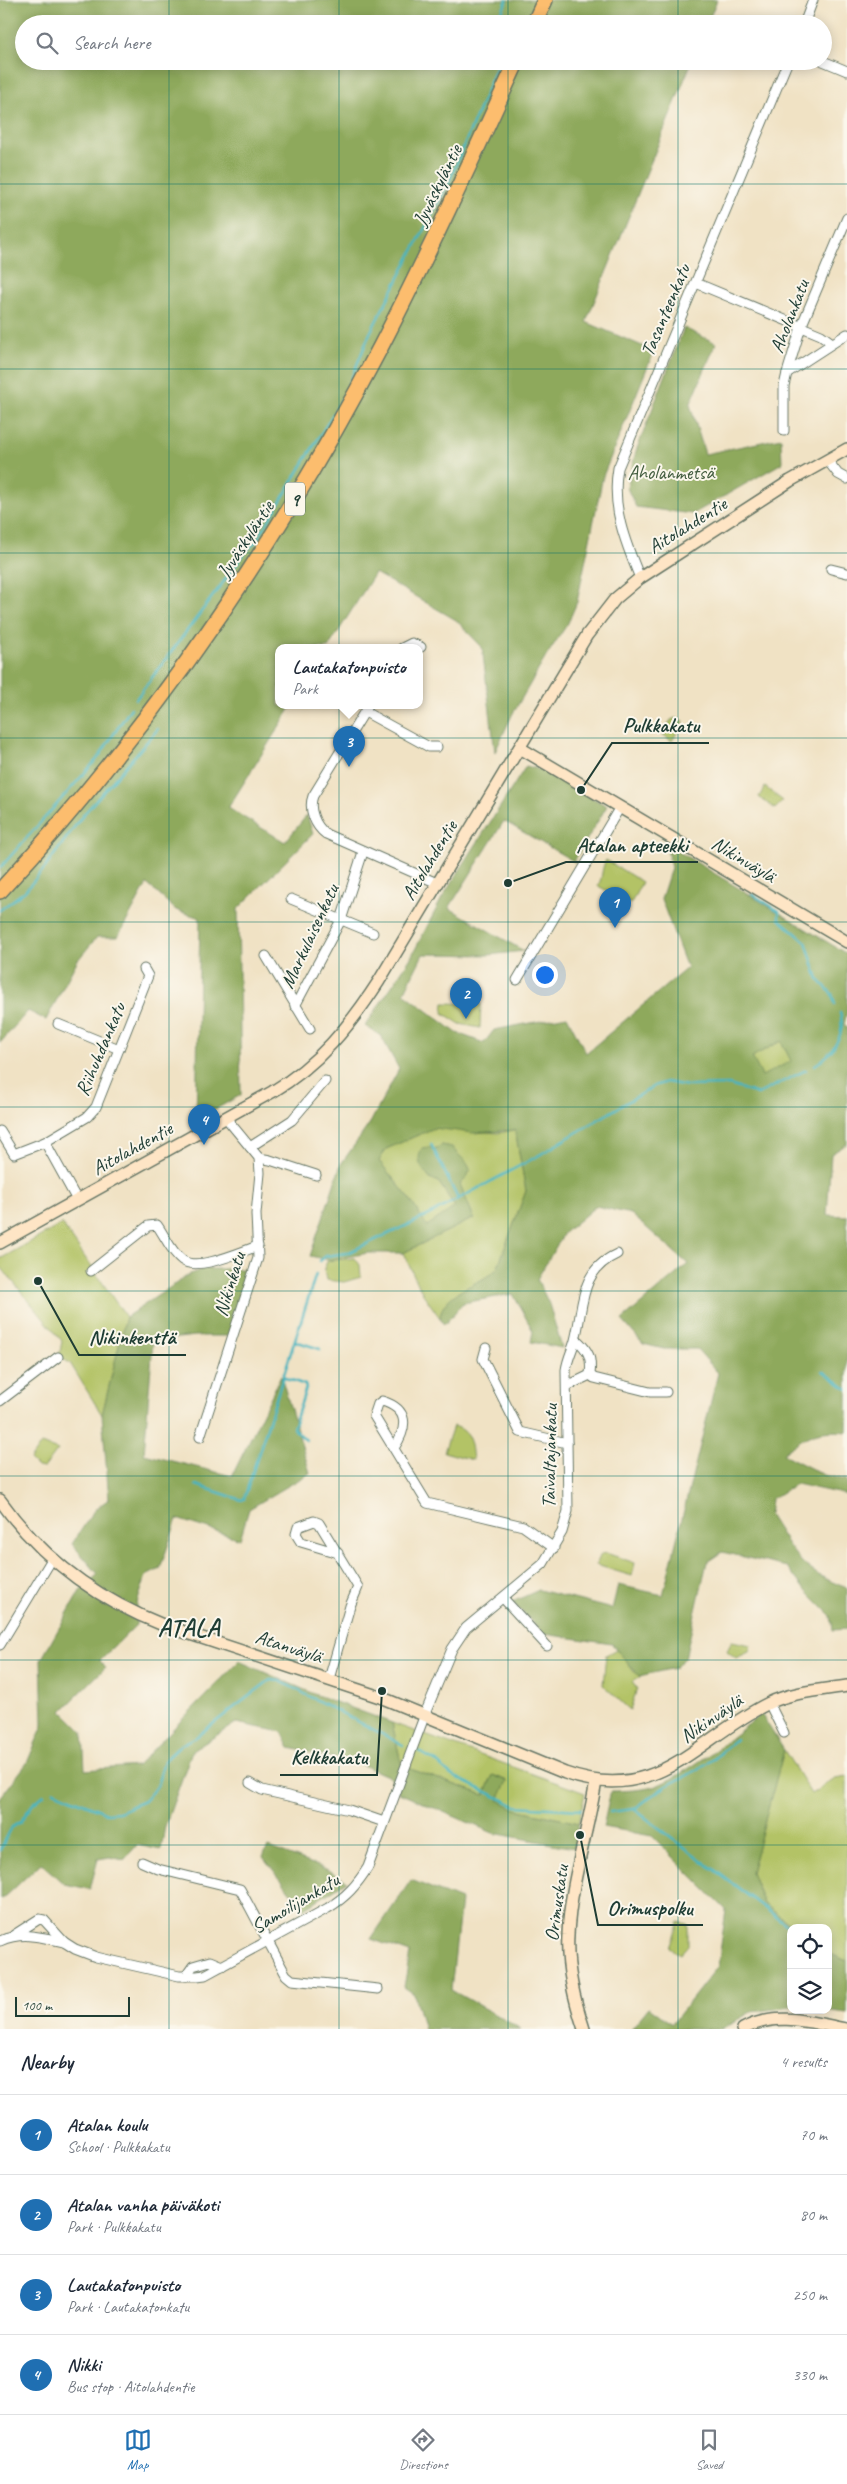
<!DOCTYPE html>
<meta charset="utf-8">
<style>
body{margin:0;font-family:Caveat,sans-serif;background:#f6f6f7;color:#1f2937}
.controls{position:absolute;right:15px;bottom:15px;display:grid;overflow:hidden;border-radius:10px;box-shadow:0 2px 12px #0003}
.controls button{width:45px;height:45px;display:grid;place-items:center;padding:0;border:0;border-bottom:1px solid #e0e1e3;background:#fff;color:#1f2937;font:25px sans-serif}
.scale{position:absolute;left:15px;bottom:12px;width:115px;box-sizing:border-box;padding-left:5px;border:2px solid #1f3d34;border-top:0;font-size:14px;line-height:18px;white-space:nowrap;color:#1f3d34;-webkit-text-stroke:4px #fbf7ec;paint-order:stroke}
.you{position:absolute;left:544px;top:974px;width:18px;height:18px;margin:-12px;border:4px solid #fff;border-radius:50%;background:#1a73e8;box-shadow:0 0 0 8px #1a73e833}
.badge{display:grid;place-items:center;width:32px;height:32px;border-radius:50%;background:#1f6fb2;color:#fff;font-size:16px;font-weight:700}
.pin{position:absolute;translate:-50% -41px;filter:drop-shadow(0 1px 2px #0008)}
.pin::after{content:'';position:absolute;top:26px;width:18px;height:15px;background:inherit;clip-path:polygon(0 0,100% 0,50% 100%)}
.popup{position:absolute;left:275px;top:644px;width:148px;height:65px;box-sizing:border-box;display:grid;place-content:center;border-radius:10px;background:#fff;filter:drop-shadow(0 1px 4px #0005);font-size:16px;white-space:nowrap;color:#747a83}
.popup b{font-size:19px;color:#1f2937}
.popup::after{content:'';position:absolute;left:50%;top:100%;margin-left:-10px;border:10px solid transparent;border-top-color:#fff}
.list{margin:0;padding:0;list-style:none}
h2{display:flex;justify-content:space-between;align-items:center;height:65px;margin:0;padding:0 20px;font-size:21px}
h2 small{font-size:16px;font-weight:400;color:#747a83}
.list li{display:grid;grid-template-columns:32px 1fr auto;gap:15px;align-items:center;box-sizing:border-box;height:80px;padding:0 20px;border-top:1px solid #e0e1e3}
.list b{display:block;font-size:19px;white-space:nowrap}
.list p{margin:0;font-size:16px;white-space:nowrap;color:#747a83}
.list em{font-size:16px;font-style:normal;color:#747a83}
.icon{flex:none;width:28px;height:28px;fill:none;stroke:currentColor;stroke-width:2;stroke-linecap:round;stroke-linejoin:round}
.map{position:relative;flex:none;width:847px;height:2029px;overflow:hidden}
.search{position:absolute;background:#fff;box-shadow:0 2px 12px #0003;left:15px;right:15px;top:15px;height:55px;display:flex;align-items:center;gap:12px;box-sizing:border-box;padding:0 18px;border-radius:28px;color:#747a83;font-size:19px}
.sheet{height:385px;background:#fff}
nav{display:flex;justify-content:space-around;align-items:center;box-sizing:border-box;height:70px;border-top:1px solid #e0e1e3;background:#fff;font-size:14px;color:#747a83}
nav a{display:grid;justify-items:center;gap:2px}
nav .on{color:#1f6fb2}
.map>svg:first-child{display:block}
</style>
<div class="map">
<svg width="847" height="2029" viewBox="0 0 847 2029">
<rect width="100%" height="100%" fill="#fbf7ec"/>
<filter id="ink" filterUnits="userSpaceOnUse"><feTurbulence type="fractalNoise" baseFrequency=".02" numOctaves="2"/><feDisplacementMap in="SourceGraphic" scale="10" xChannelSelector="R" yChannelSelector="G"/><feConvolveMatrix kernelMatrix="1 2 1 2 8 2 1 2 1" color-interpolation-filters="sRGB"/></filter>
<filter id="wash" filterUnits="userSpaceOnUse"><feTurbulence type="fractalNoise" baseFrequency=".0096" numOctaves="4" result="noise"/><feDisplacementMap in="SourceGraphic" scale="20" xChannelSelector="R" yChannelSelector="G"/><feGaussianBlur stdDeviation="1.12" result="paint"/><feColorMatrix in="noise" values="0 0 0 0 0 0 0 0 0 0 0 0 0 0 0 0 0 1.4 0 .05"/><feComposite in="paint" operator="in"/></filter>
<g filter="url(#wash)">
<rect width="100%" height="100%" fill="#f0e2c4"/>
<g fill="#b3c366" stroke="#69804d">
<path d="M676,718L684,721L672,741L662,734L671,720Z"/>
<path d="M765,787L783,801L775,809L759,797Z"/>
<path d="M606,860L642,882L631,903L598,886C603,877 601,869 606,860Z"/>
<path d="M444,1003L481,1004L480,1028L460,1024L443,1013Z"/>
<path d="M781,1041L792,1061L762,1077L751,1057Z"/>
<path d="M434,1128L498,1133L515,1130L526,1191L497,1269C479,1286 443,1291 440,1318L423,1294L403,1253L474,1218L459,1184L458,1156L442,1145L435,1149L429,1147L438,1181L456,1207L427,1227L409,1198L379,1161L386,1149Z"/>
<path d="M62,1224L126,1317L102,1415L70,1363L59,1357L62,1341L0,1266V1259Z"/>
<path d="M355,1258L360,1265L361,1277L344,1282L326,1280L324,1270L327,1261Z"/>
<path d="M453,1426C471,1430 471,1444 473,1460L444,1452Z"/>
<path d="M41,1444L58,1450L44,1468L37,1467L30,1460Z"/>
<path d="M606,1553L635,1563L632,1576L596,1565L601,1554Z"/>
<path d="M732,1641L751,1645L749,1652L736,1658L727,1651Z"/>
<path d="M618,1648L634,1672H639L641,1676L632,1682L637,1689L630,1710L603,1685L606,1655Z"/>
<path d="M392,1723L585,1793L579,1823L515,1809L497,1800L507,1781L493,1775L484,1795L413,1770L401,1763Z"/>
<path d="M784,1750L811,1794L835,1778L847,1776V1961L828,1953V1928H795L764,1904L751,1872Z"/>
<path d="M679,1922L688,1924V1945L680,1954L670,1948Z"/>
</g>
<g fill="#8ea95b" stroke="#567348" fill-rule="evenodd">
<path d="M0,0H717L707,24H24V61H692L586,322L654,351L603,476L577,602L568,623L547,655L512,715L495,752L482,647L456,620L375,573L328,648H279V706H292L228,808L285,842L307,815L313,834L238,909L241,1095L196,1120L200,918L176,910L147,884L118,937H97L77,961L46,1020L28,1011L0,1043Z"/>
<path d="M684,328L716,343L690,405L705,454L781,438L782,463L693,514L636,507L627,488L636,451Z"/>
<path d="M526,766L542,770L607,806L574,861L580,865L504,821L449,908L524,951L489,955L423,954L404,993L457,1033L484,1043L494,1030L567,1016L586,1053L687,968L661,899L671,868L666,844L847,954V1011L844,1025L847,1027V1144L831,1154L827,1215L847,1216V1432C817,1429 805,1435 783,1454L824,1475L847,1480V1495L796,1484L771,1499L769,1515C795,1555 799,1570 847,1588V1629L833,1630L831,1616L804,1589L787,1567L722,1552L707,1562L685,1658L675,1668L639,1676L612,1644L544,1634L512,1602L539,1590L612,1609L618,1585L663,1595L718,1373L697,1349H664L643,1344L622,1320L688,1264L631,1214L596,1206L564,1233L537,1279L549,1304L562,1348L531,1342L533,1331L513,1294L463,1303L444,1325L440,1318C442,1291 479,1286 497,1269L526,1191L515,1130L473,1133L434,1128L386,1149L379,1161L409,1198L427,1226L455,1207L438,1181L431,1180C422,1169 415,1162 422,1148L429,1147L435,1149L442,1145L452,1147C458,1156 466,1159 470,1169L467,1178L460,1184L474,1218L403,1253H368L330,1260L310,1256L341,1164L370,1123L399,1069L381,1036L365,1026L410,959L442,898ZM781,1041L791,1061L762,1076L752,1057Z"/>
<path d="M203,1269H250L228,1336H195L153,1341L144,1454L232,1476L281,1376L310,1473L249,1509L240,1539L177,1519L160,1569L146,1576L137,1603L136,1625L100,1661L106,1667L62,1711L83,1732L85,1770L137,1766L239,1661L314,1694L392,1723L401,1763L413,1770L484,1795L493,1775L507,1781L498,1800L515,1809L579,1823L574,1848L493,1833L399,1793L390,1777L360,1764L290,1748L282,1732L236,1723L192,1751L165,1826L161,1850L137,1845L124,1860L110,1857L98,1859L90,1889L64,1884L41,1863L5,1897L0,1899V1798L27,1763L43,1725L41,1660L80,1591L98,1574L72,1544L95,1509L109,1499L102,1415L126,1317L190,1274Z"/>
<path d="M761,1714L784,1750L751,1872L764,1904L795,1928H791V2007L751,2012L721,2029H631L649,2007L672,2024L718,1966L726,1910L652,1836L603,1827L611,1791C624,1791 641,1790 653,1787C685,1776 734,1736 761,1714Z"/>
<path d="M268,1847L326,1869L347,1881L304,1909L263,1857Z"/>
<path d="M411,1880L461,1900L451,1990L521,2029H424L414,1994L404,1987L410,1953L371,1939Z"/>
<path d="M828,1953L847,1961V2014L818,2010H828Z"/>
</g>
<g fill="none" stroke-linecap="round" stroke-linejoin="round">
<g stroke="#45b4bf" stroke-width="2.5">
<path d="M502,24V12L507,0"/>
<path d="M136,699L248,549L256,542L345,394L370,333L449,182L499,61"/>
<path d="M0,868L98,758L131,708"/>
<path d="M752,894L779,911V919L806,942L818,979L832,994L835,1004"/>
<path d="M0,910L25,891L44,869L83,815L158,729"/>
<path d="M815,1065C832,1055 847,1033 840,1013"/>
<path d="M431,1144L458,1199"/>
<path d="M320,1261L326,1256L347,1253L425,1217L536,1157L654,1086L666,1082L688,1086L729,1085L758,1094L806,1070"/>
<path d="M295,1341L320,1349"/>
<path d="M823,1371L847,1389"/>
<path d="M283,1377L305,1385L306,1388L293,1428L306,1440"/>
<path d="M196,1485L242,1500L244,1499L316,1274"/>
<path d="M418,1751L434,1760L451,1775L516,1806L581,1810"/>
<path d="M54,1791L107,1813L119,1812L144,1801L157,1786L164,1761L181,1745L196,1737L270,1680L280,1681L403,1745"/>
<path d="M634,1809L791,1928"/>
<path d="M610,1812L634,1809L666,1786L688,1775L714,1759L736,1739"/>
<path d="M0,1850L12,1827L20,1822L33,1804L44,1795"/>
<path d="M828,1956V1964"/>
</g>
</g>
</g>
<g filter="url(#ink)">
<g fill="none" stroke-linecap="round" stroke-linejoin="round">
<defs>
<g id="street">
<path d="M804,24L813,0"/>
<path d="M823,61L847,71"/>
<path d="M696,283L821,335L832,343"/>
<path d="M787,373L847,334"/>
<path d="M784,431V386L787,373L801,327L847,218"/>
<path d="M828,461L838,474L847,479"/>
<path d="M831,569L847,573"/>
<path d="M640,578C625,542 611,507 618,468L788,61"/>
<path d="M402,648L412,643L421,647"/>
<path d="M368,706L313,796C308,809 315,826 326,834L437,883"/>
<path d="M365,712L429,747H437"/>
<path d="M291,899L373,933"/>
<path d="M266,956L310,1029"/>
<path d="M517,980L620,807"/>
<path d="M295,1006L341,920L363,852"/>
<path d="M58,1024L119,1049"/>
<path d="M0,1131L14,1154L45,1142"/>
<path d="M250,1147L292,1120L325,1081"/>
<path d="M259,1158L270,1160L316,1175"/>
<path d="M77,1200L45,1142L87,1117L96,1107L148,976L144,969"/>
<path d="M91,1271L148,1226L157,1225C165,1236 171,1252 182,1260C197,1272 240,1252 258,1246"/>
<path d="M576,1339C589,1351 592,1358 590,1375L594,1378L650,1392H666"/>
<path d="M486,1348L483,1359L520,1432L567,1443"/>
<path d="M567,1386L590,1375"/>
<path d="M0,1401L58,1357"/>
<path d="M200,1437L258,1258L256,1214L260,1173L259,1158L226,1118"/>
<path d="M394,1448C408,1427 409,1409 382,1401L378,1404L374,1416L427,1503L523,1526L554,1548"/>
<path d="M503,1598L547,1646"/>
<path d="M0,1645L52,1559"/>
<path d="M329,1679L350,1606L358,1587L319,1523L314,1521L298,1527L296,1534L301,1542L338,1553"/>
<path d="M769,1703L784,1733"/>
<path d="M250,1783L262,1790L349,1810L384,1822"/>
<path d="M142,1862L158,1869L240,1889L286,1975L292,1980L378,1989"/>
<path d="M14,1935L39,1919L44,1920L64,1942L75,1949L96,1957L179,1976H197L205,1975L328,1908C346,1897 357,1885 368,1867L427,1709L452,1649L466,1628L543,1564L562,1532L568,1511L566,1370C568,1356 574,1348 576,1336C584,1302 580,1271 617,1254"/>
<path d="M0,1941C23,1931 41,1937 64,1942"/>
<path d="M186,1976L193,1966L210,1961L222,1966"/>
</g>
<g id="secondary">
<path d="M520,748L847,942"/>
<path d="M0,1243L272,1092C318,1065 350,1026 379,981L587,635L615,599L640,578L790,481L847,449"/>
<path d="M0,1500C41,1558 97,1599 163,1625L380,1697L565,1773C658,1806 695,1739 769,1703C792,1692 821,1690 847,1686"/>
<path d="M584,2029C574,1999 566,1967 568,1935C570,1884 588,1832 596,1781"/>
<path d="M743,2029C776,2011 810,2022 845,2029"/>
</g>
<g id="highway">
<path d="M534,24L545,0"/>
<path d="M0,891C151,728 278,543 381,346C429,253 473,157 517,61"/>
</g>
</defs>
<use href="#street" stroke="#687766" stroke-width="11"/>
<use href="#secondary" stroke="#687766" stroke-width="14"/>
<use href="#highway" stroke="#687766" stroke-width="18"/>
<use href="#street" stroke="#fff" stroke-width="9"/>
<use href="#secondary" stroke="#fee5c5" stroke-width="11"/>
<use href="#highway" stroke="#fcbd6e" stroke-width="15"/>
</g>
</g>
<path fill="none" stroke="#0f766e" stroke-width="1" stroke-opacity="0.55" d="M169,0V24M339,0V24M508,0V24M678,0V24M169,61V2029M339,61V2029M508,61V2029M678,61V2029M0,184H847M0,369H847M0,553H847M0,738H847M0,922H847M0,1107H847M0,1291H847M0,1476H847M0,1660H847M0,1845H847"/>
<g text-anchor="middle" stroke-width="4" stroke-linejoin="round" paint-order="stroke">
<rect fill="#fbf7ec" stroke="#61756b" stroke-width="1" x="285" y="482.5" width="20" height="33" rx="4"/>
<g font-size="19" font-weight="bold" fill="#1f3d34">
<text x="295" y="506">9</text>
</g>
<g font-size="20" fill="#1f3d34" stroke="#fbf7ec">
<text transform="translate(437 185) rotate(-64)" y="7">Jyväskyläntie</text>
<text transform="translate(665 310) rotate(-67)" y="7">Tasanteenkatu</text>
<text transform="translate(789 316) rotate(-69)" y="7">Aholankatu</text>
<text transform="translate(687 525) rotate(-32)" y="7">Aitolahdentie</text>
<text transform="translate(245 539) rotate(-57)" y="7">Jyväskyläntie</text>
<text transform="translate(744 859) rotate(31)" y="7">Nikinväylä</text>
<text transform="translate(429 860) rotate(-59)" y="7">Aitolahdentie</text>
<text transform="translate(309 936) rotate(-65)" y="7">Markulaisenkatu</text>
<text transform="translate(100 1049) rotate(-67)" y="7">Riihuhdankatu</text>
<text transform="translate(132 1148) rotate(-29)" y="7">Aitolahdentie</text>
<text transform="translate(229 1284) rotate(-73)" y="7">Nikinkatu</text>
<text transform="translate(549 1456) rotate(-89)" y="7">Taivaltajankatu</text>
<text transform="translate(289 1646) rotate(18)" y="7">Atanväylä</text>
<text transform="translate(711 1718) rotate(-34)" y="7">Nikinväylä</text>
<text transform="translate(295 1903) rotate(-31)" y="7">Samoilijankatu</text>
<text transform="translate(556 1903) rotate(-82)" y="7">Orimuskatu</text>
</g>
<g font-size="20" fill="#445e40" stroke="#fbf7ec">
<text x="671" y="479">Aholanmetsä</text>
</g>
<g font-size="25" font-weight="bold" letter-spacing="1" fill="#1f3d34" stroke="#fbf7ec">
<text x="189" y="1636">ATALA</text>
</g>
</g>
<path fill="none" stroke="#1f3d34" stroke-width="2" d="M581 790L612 743H709M508 883L566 862H698M38 1281L79 1355H186M382 1691L377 1775H280M580 1835L598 1925H703"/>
<g fill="#1f3d34" stroke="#fbf7ec" stroke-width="2">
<circle cx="581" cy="790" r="5"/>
<circle cx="508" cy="883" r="5"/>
<circle cx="38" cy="1281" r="5"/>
<circle cx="382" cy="1691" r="5"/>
<circle cx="580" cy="1835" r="5"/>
</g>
<g font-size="21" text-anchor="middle" font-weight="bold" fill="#1f3d34" stroke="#fbf7ec" stroke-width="4" stroke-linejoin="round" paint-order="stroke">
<text x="661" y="732">Pulkkakatu</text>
<text x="632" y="852">Atalan apteekki</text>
<text x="132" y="1344">Nikinkenttä</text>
<text x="329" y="1764">Kelkkakatu</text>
<text x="650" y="1915">Orimuspolku</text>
</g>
</svg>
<div class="controls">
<button><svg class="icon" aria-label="locate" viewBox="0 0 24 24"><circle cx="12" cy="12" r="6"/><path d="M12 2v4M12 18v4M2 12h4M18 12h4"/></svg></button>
<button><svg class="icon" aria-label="layers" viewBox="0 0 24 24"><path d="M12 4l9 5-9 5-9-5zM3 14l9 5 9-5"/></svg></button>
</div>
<div class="scale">100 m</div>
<div class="you"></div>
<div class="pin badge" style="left:615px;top:928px">1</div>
<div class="pin badge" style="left:466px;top:1019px">2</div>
<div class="pin badge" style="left:349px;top:767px">3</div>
<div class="popup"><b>Lautakatonpuisto</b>Park</div>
<div class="pin badge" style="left:204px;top:1145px">4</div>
<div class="search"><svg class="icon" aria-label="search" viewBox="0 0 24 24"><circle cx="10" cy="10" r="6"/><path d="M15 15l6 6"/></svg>Search here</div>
</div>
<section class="sheet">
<h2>Nearby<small>4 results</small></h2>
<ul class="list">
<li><span class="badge">1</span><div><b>Atalan koulu</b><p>School · Pulkkakatu</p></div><em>70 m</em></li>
<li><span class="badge">2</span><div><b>Atalan vanha päiväkoti</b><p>Park · Pulkkakatu</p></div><em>80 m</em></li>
<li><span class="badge">3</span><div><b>Lautakatonpuisto</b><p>Park · Lautakatonkatu</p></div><em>250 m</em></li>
<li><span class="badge">4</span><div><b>Nikki</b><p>Bus stop · Aitolahdentie</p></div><em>330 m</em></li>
</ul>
</section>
<nav>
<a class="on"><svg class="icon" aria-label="map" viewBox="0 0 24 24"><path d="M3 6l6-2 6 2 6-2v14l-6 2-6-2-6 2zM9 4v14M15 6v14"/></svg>Map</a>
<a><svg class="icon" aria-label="directions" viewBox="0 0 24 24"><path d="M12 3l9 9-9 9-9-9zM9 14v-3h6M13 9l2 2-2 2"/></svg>Directions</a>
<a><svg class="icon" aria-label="saved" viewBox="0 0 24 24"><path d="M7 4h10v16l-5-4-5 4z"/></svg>Saved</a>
</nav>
